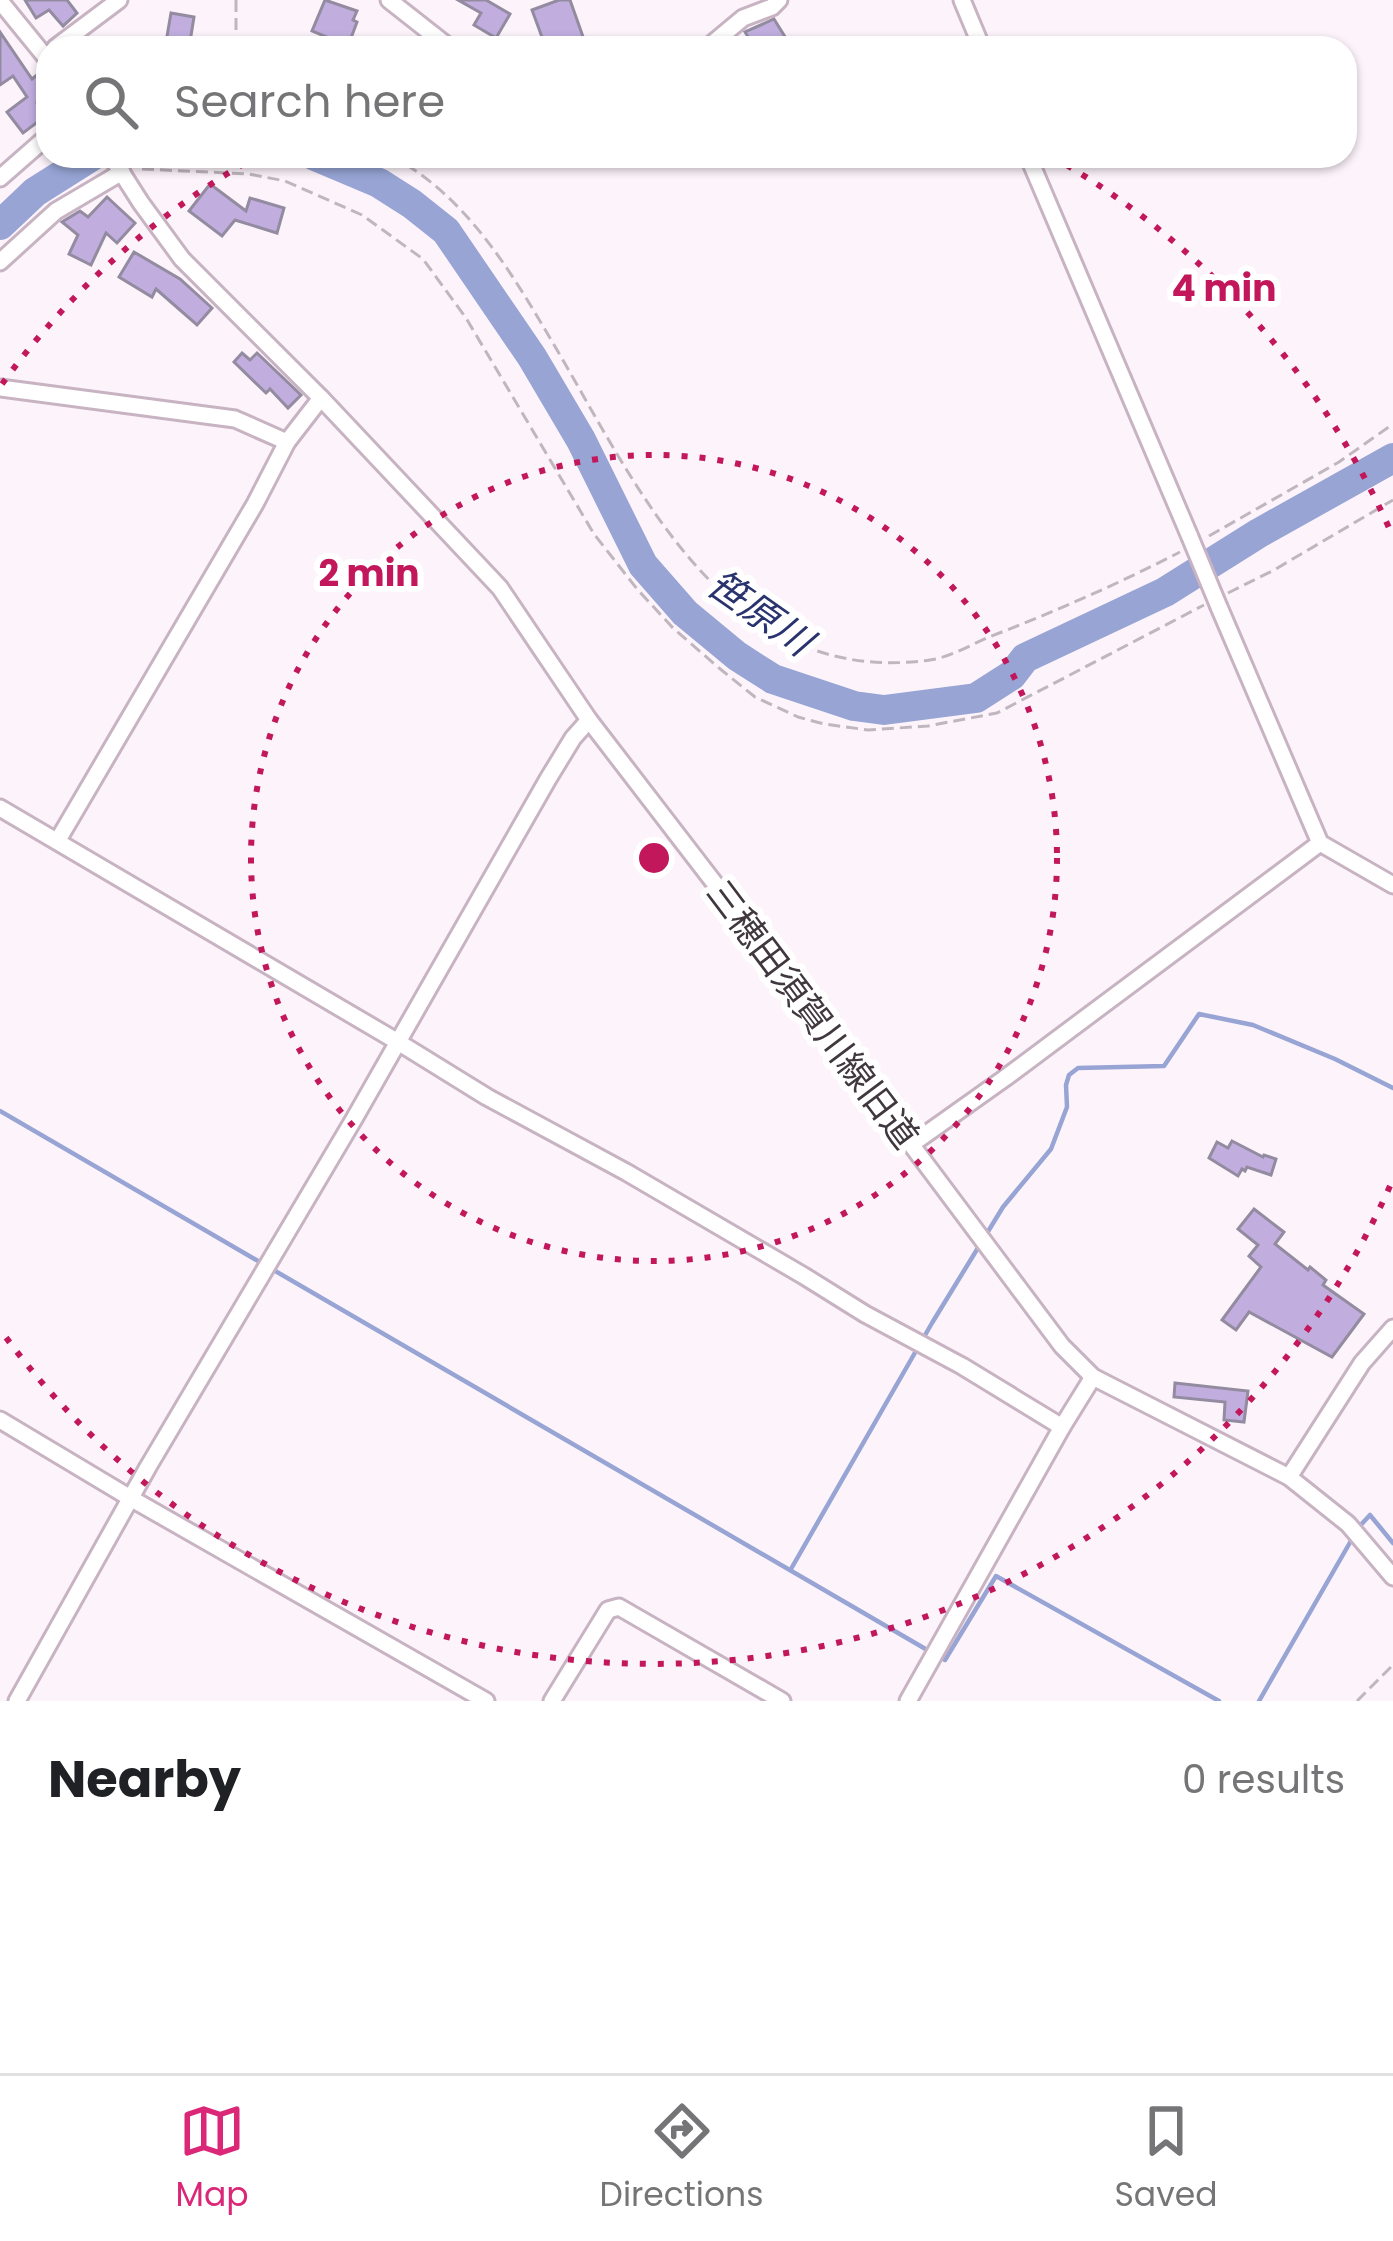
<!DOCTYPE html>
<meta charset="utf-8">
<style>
body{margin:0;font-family:Poppins,"Noto Sans JP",sans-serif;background:#f6f6f6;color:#202124}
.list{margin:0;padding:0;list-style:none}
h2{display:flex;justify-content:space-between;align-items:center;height:156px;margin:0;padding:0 48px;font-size:51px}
h2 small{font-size:39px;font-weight:400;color:#757577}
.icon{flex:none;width:66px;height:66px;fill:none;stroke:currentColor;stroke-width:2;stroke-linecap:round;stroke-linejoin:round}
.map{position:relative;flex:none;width:1393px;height:1701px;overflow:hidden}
.search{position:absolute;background:#fff;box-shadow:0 3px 9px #0004;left:36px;right:36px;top:36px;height:132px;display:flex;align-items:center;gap:30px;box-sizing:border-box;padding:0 42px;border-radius:36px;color:#757577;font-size:45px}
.sheet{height:372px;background:#fff}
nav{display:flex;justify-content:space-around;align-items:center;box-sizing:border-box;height:168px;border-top:3px solid #e0e0e0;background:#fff;font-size:33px;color:#757577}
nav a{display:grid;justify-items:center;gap:6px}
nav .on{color:#db2777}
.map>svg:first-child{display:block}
</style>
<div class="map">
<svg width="1393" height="1701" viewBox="0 0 1393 1701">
<rect width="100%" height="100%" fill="#fdf4fb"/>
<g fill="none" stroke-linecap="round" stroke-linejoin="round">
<g stroke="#97a4d4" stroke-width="4.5">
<path d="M0,1111L929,1651"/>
<path d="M1357,1529L1370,1515L1393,1543"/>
<path d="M791,1569L932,1323L1003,1207L1051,1149L1067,1107L1066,1085L1069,1075L1078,1068L1164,1066L1199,1014L1253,1025L1335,1059L1393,1088"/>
<path d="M938,1656L945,1660L996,1576L1219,1701"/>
<path d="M1259,1701L1352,1539"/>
</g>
<g stroke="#97a4d4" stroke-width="30">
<path d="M315,156L379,183L412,204L446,231L532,357L581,440L643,565L685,613L737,656L773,679L854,706L884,710L976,698L1012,675L1025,658L1165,592L1259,533L1393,458"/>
<path d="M0,225L35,192L92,156"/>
</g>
</g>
<g fill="#c1aedf" stroke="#938ba0" stroke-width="3">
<path d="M25,0H67L77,13L63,26L49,10L36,18Z"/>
<path d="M325,0L357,11L353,20L357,22L348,46L312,31Z"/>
<path d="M458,0H486L510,14L496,38L474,25L481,13Z"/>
<path d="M559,0H570L587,48H546L532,10Z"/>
<path d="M171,13L194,17L189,48H165Z"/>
<path d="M774,19L792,48H755L745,32Z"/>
<path d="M0,32L32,79L38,74L48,86V94L37,103L47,115L23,133L7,112L27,97L13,76L0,85Z"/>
<path d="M210,184L246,211L250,198L284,208L277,233L235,220L222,236L189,211Z"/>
<path d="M107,197L135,223L117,243L106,233L91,265L69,254L78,235L62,222L80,211L88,217Z"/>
<path d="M134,252L180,279L212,308L197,325L156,289L152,297L119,277Z"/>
<path d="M242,353L250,360L257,353L301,395L288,408L270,389L266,393L234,362Z"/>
<path d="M1232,1141L1263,1157L1264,1155L1276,1159L1271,1175L1247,1167L1245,1171L1242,1169L1238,1176L1209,1158L1217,1142L1228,1148Z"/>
<path d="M1254,1209L1284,1232L1275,1244L1308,1270L1310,1267L1326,1280L1323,1285L1364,1314L1332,1357L1249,1312L1236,1330L1222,1320L1261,1267L1249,1256L1258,1245L1238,1229Z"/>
<path d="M1175,1383L1248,1391L1244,1422L1224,1420L1225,1402L1174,1397Z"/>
</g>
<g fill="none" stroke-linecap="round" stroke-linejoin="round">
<defs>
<g id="minor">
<path d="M389,0L450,48"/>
<path d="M962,0L982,48"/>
<path d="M0,1L48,60"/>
<path d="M55,48L119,0"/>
<path d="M707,48L743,18L772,7L779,0"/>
<path d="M111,156L141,203L182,259L321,398L500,588L589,720L762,945L1062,1346L1093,1377L1289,1477L1348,1524L1393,1577"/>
<path d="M1028,156L1190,537"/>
<path d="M0,178L48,136"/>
<path d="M0,262L56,211L122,172"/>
<path d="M0,388L235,419L287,442"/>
<path d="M1219,607L1320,843L1393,885"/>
<path d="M0,808L398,1042L487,1097L626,1172L804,1276L865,1314L962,1366L1062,1427"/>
<path d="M58,840L255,504L287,442L321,398"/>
<path d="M912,1144L1005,1078L1320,843"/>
<path d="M0,1420L132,1499L486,1701"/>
<path d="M1289,1477L1362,1363L1393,1328"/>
<path d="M17,1701L148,1467L354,1119L548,779L573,738L589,720"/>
<path d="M552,1701L608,1610L619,1607L782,1701"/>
<path d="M908,1701L1062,1427L1093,1377"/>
</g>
</defs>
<use href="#minor" stroke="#c8b3c3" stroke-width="21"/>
<g stroke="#c0b7be" stroke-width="3" stroke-dasharray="12 6" stroke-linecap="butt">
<path d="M236,0V48"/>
<path d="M391,156C464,194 509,268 550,338C637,484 723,689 930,660C951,657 970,645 989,637C1054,612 1118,584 1180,552"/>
<path d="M142,169L249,174L285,181L362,215L423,259L466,318L594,534L637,589L673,628L719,668L755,697L798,717L824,724L868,730L928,726L997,713L1204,605"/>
<path d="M1209,536L1339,462L1393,424"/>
<path d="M1228,593L1274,570L1393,500"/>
<path d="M1357,1701L1393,1665"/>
</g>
<use href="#minor" stroke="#fff" stroke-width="15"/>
<defs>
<path id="minor-bridge" d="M1190,537L1219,607"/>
</defs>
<use href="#minor-bridge" stroke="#c8b3c3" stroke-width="21" stroke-linecap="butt"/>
<use href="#minor-bridge" stroke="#fff" stroke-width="15"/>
</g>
<g fill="none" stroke="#c2185b" stroke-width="6" stroke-dasharray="6 12">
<circle cx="654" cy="858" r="403"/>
<path d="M1390 1186A806 806 0 0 1 2 1332M2 384A806 806 0 0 1 257 156M1051 156A806 806 0 0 1 1390 530"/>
</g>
<g text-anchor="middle" stroke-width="12" stroke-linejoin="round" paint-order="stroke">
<g font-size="36" fill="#40383e" stroke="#fff">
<text transform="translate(813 1014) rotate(53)" y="13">三穂田須賀川線旧道</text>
</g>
<g font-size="39" font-style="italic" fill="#29336e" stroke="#fff">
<text transform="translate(760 612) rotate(35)" y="14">笹原川</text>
</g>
</g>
<circle cx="654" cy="858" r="18" fill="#c2185b" stroke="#fff" stroke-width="6"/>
<g font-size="36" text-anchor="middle" font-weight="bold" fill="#c2185b" stroke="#fff" stroke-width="12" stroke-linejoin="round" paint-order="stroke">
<text x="1224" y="301">4 min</text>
<text x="369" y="586">2 min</text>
</g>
</svg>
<div class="search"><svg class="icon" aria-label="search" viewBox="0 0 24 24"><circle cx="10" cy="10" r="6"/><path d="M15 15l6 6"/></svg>Search here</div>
</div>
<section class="sheet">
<h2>Nearby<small>0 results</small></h2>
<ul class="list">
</ul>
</section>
<nav>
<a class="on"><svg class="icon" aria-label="map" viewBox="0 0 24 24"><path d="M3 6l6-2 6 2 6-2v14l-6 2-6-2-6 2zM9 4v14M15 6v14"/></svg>Map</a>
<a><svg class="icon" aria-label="directions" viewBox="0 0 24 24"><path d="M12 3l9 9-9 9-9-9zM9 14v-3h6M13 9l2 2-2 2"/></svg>Directions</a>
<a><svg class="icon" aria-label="saved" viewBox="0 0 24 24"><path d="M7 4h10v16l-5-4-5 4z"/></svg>Saved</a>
</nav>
